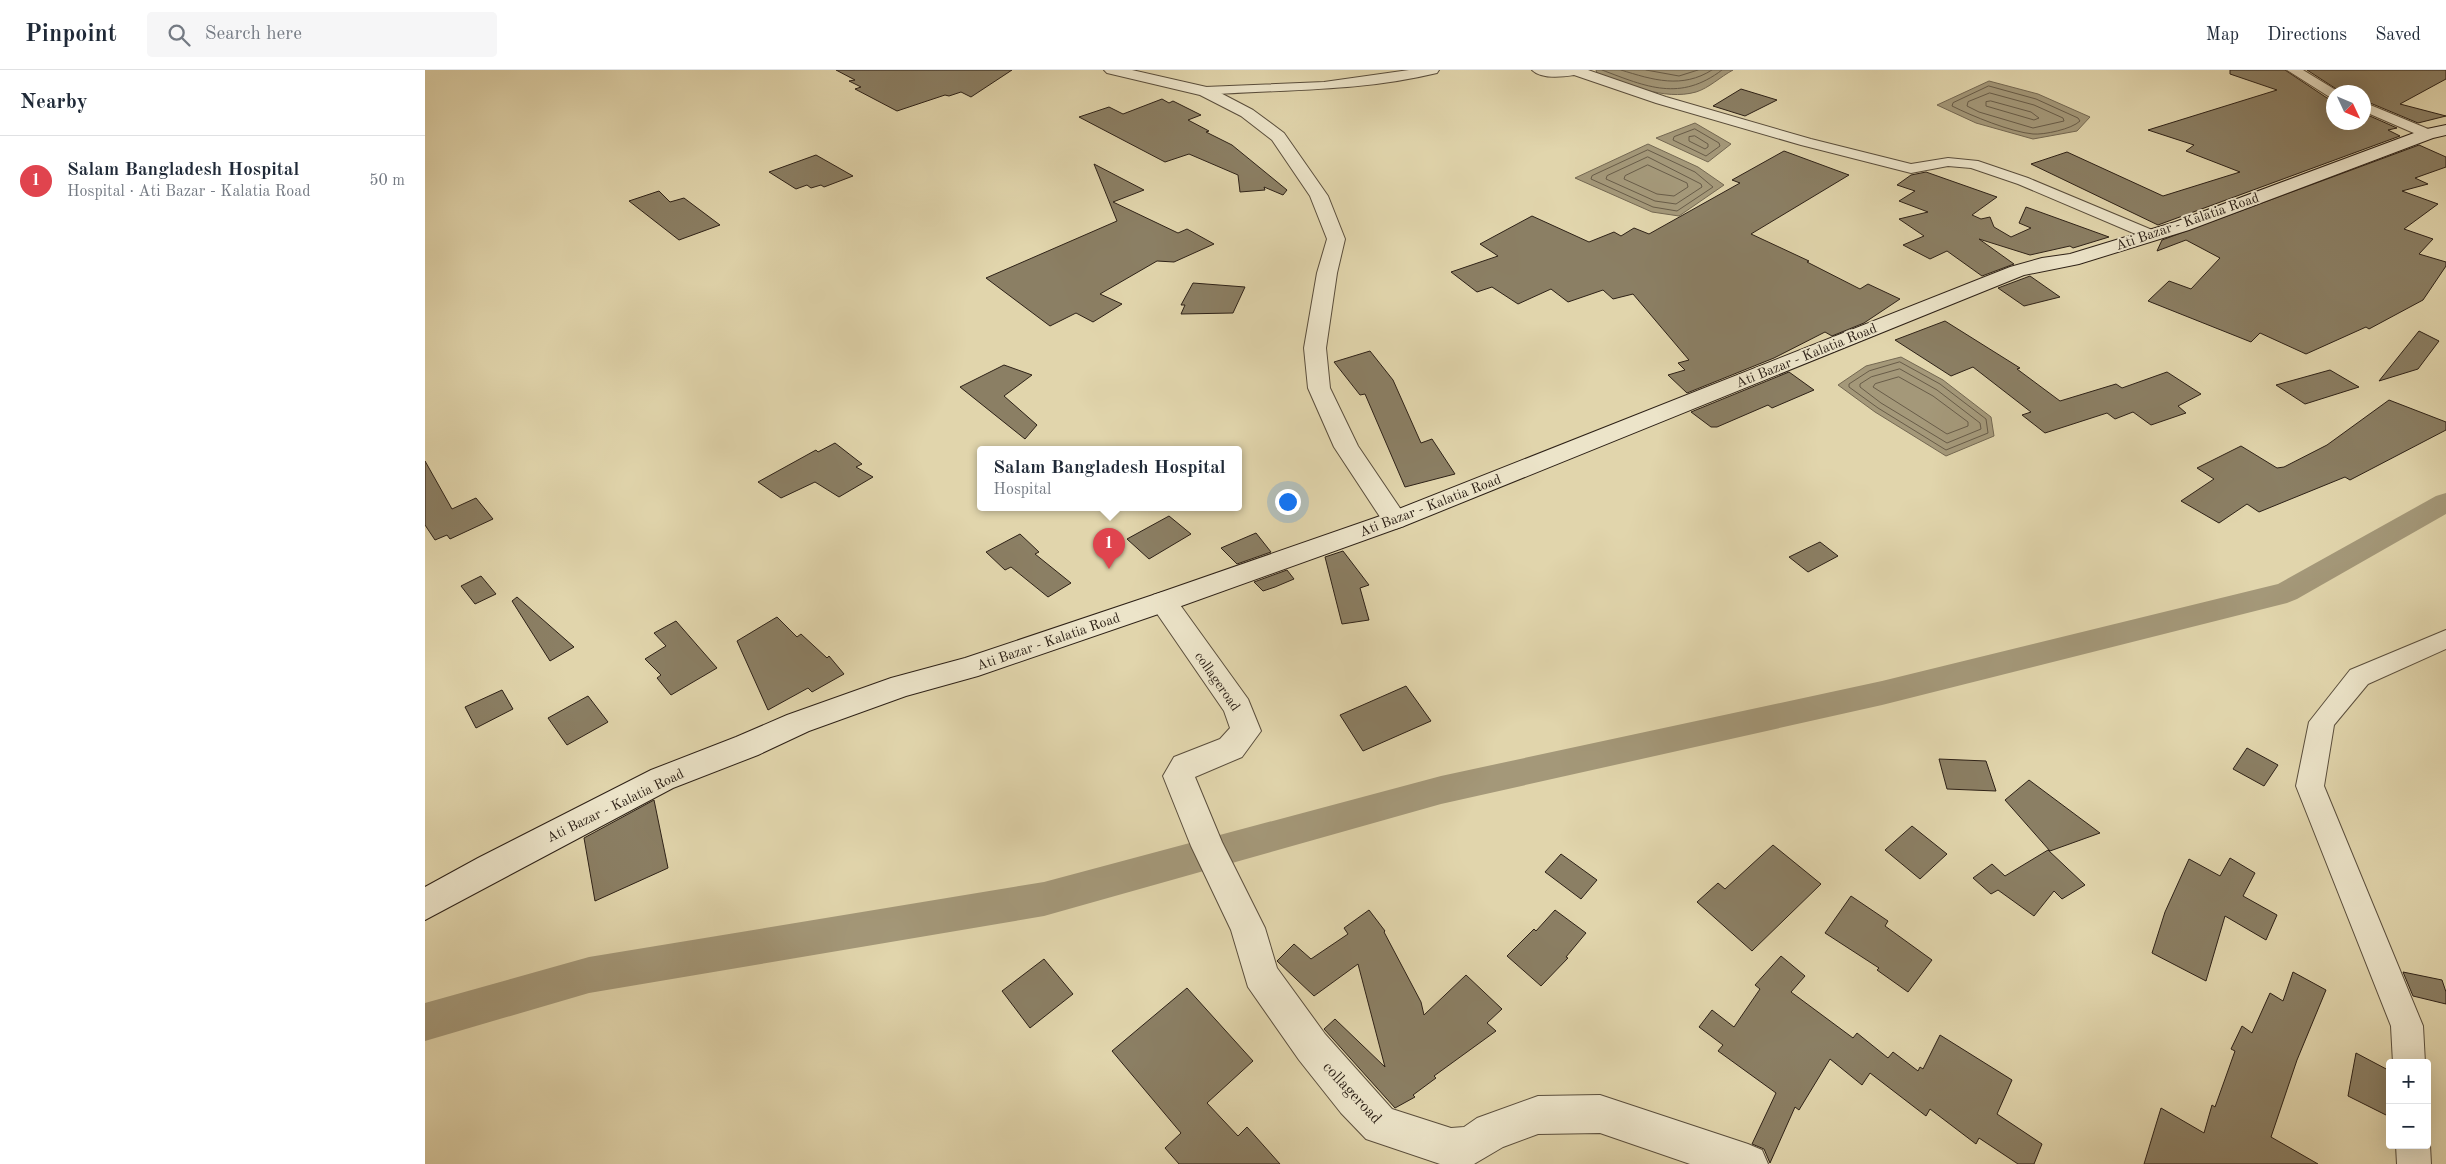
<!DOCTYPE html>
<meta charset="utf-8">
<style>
body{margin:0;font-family:"Old Standard TT",serif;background:#f6f6f7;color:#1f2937}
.controls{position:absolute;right:15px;bottom:15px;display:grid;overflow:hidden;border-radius:5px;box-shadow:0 5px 20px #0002}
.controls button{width:45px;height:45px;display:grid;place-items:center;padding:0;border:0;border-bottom:1px solid #e0e1e3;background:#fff;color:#1f2937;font:25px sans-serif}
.compass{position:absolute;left:1901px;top:15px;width:45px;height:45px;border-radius:50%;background:#fff;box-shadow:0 5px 20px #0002;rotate:134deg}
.you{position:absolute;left:862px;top:431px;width:18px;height:18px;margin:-12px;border:4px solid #fff;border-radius:50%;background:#1a73e8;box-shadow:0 0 0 8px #1a73e833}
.badge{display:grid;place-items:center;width:32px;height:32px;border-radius:50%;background:#2563eb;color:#fff;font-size:16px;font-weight:700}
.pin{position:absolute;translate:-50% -41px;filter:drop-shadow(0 1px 2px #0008)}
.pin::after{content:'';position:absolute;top:26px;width:18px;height:15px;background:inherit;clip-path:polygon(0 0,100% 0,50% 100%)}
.popup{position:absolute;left:552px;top:376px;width:265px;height:65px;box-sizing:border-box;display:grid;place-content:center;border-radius:5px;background:#fff;filter:drop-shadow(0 1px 4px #0005);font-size:16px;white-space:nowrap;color:#747a83}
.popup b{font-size:19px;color:#1f2937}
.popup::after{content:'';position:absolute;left:50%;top:100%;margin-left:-10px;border:10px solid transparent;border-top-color:#fff}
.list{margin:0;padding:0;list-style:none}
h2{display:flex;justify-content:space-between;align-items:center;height:65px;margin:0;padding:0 20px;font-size:21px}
h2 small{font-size:16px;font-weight:400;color:#747a83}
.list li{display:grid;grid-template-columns:32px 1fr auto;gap:15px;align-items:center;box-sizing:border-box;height:90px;padding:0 20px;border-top:1px solid #e0e1e3}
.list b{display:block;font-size:19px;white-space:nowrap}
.list p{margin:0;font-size:16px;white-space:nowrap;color:#747a83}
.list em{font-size:16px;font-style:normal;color:#747a83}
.icon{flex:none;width:28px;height:28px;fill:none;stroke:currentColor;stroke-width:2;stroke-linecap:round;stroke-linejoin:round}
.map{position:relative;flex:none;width:2021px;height:1094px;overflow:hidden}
header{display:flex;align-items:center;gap:30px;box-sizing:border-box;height:70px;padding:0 25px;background:#fff;border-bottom:1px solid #e0e1e3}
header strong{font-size:24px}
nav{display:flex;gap:28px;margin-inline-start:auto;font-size:18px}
.search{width:350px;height:45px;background:#f6f6f7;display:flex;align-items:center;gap:12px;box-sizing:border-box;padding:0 18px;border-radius:5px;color:#747a83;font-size:19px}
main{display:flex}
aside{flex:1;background:#fff}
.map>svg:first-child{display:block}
</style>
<header>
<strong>Pinpoint</strong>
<div class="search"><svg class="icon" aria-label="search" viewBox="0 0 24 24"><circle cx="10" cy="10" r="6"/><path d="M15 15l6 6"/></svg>Search here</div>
<nav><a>Map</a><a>Directions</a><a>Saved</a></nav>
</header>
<main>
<aside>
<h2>Nearby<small></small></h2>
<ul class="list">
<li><span class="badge" style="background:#e0444e">1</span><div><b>Salam Bangladesh Hospital</b><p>Hospital · Ati Bazar - Kalatia Road</p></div><em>50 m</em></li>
</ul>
</aside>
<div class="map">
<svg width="2021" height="1094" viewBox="0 0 2021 1094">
<rect width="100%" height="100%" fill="#e1d5ac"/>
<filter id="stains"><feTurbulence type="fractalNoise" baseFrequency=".004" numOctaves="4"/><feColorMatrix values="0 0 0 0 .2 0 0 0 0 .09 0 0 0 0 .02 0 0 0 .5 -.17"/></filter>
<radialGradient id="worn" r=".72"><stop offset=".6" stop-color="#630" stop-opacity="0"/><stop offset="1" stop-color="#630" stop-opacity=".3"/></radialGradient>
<g fill="#a49879" stroke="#746852">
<path d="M1171,0H1308C1295,7 1284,18 1271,22C1239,31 1202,14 1172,3Z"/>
<path d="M1564,11L1613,24L1665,47L1652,61L1608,69L1551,53L1512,35Z"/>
<path d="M1270,53L1306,74L1283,92L1231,68Z"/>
<path d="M1223,74L1273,97L1299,115L1254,146L1227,142L1150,108Z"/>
<path d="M1476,287L1518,310L1566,347L1569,366L1521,386L1450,342L1413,315L1441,296Z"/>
</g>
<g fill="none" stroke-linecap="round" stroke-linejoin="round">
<g stroke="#685c48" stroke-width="1">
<path d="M1177,0C1222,17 1255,32 1297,0"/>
<path d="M1196,0C1228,10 1257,19 1287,0"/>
<path d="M1221,0L1254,6L1273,0"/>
<path d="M1564,16L1611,29L1653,48L1655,51C1647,59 1619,65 1608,64C1586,62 1547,46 1527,36L1528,33Z"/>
<path d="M1565,23L1609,35L1638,48L1639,51L1608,58L1554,42L1542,36L1543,32Z"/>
<path d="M1566,31L1606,42L1614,48L1609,50L1561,36V32Z"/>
<path d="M1270,59L1294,73L1295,76L1281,86L1248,70L1249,67Z"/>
<path d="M1270,66L1283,74V77L1280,79L1264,71V67Z"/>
<path d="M1223,80L1270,102L1288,117L1252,141L1228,137L1166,109L1167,106Z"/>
<path d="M1223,87L1276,114L1277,117L1251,134L1230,131L1181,109L1182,106Z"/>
<path d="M1223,95L1262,113L1263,117L1249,126L1232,124L1199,109L1200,106Z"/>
<path d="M1475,292L1515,314L1561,349L1563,363L1521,380L1453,338L1424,317V314L1444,301Z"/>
<path d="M1475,299L1512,320L1555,353L1556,359L1522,373L1456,333L1435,317V314L1446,307Z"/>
<path d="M1474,307L1508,326L1543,352V356L1522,364L1448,317L1450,314Z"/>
</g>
<path fill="#a49879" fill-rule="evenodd" d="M2021,423V444L1872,529L1862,533L1457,635L1016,734L619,846L164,923L0,971V933L164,887L619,812L1016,706L1457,611L1853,514L2011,426Z"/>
</g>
<g fill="#8b7f64" stroke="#2d2117">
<path d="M411,0H587L546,27L536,22L524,26L520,25L472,41L430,19L436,17L424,11L430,10Z"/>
<path d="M1805,0H1860L1902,28L1908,29V52H1938V43L1972,58L1963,60L1975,66L1733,155L1606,94L1642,82L1738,126L1815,102L1761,81L1769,75L1723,60L1852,20L1805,4Z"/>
<path d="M1882,0H2021V9L1975,34L2021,46L1993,53L1938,30V22H1916Z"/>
<path d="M1316,19L1352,30L1320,46L1288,36Z"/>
<path d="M737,29L744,33L748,31L776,45L763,50L784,61L781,62L807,75L862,120L858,125L839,117L840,120L815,122L813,105L764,84L740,92L654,47L684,37L698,44Z"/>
<path d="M1994,75L2021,87V97L1990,108L2003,114L1977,121L2013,134L1979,159L2008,169L1994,184L2021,192V196L1998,230L1944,259L1941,257L1881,284L1835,263L1826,272L1723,231L1744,211L1766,219L1795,188L1761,170L1732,181L1737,170Z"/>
<path d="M1359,81L1424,105L1326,164L1384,191L1382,192L1435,219L1443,214L1475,229L1439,253L1407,266L1400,262L1349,288L1262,323L1243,305L1260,300L1253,293L1264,290L1208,224L1188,229L1178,220L1143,232L1126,219L1093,234L1067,217L1052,222L1026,202L1073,186L1055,174L1107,146L1164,172L1189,162L1196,166L1209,158L1224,164L1315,113L1307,110Z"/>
<path d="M391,85L428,106L399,117L396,115L386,118L382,115L371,119L344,102Z"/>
<path d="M669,94L719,120L688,132L753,163L762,159L789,174L749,192L732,191L675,224L697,234L668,252L651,243L625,256L561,208L692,151Z"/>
<path d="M1501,102L1572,127L1547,145L1556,149L1565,147L1569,157L1586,167L1606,158L1594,153L1601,137L1684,167L1648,178L1645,176L1605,185L1554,169L1589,194L1557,206L1522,181L1505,189L1478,175L1499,166L1474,149L1503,142L1474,131L1490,121L1472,115L1486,105Z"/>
<path d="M234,121L245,132L259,128L295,155L254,170L204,131Z"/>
<path d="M1605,206L1635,227L1599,236L1573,218Z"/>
<path d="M768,213L820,217L808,243L756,244L760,235H756Z"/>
<path d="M1520,251L1595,298L1592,299L1635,331L1691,314L1697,318L1742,302L1776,324L1753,336L1761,343L1726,355L1708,342L1690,349L1682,343L1620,363L1597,345L1606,342L1548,297L1526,306L1470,270Z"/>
<path d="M1994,261L2014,271L1993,299L1954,311Z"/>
<path d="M945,281L968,310L996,373L1007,369L1030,404L980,417L940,324L935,325L909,292Z"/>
<path d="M579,295L607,305L579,326L612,355L600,369L535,317Z"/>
<path d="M1905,300L1934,317L1880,334L1851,315Z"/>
<path d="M1364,302L1389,320L1347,338L1343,335L1292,357H1286L1266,342Z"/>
<path d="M1964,330L2021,352V360L1925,410L1920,407L1834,442L1822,434L1794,453L1756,431L1789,409L1772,398L1816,376L1852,398L1859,397L1902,375Z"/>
<path d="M410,373L437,394L431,397L448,407L414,427L390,412L356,428L333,412L391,380L393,382Z"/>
<path d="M0,391L27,439L51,428L68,449L25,469L22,465L10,470L0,455Z"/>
<path d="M744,446L766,464L724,489L702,469Z"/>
<path d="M831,463L846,482L812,494L796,478Z"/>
<path d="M595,464L614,482L610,484L646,513L623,527L586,497L580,500L561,482Z"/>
<path d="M1395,472L1413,486L1383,502L1364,487Z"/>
<path d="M918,481L944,515L935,518L944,550L917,554L900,487Z"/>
<path d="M862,500L869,509L850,517L838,521L829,512Z"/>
<path d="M56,506L71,524L50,534L36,516Z"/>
<path d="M92,527L149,577L125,591L87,531Z"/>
<path d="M352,547L372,567L376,564L402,588L404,586L419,604L387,622L383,618L343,640L312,571Z"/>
<path d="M251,551L292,598L246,625L232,608L236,605L220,589L241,576L229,563Z"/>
<path d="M981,616L1006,651L938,681L915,645Z"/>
<path d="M77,620L88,639L51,658L40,637Z"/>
<path d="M163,626L183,652L142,675L123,648Z"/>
<path d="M1822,678L1853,695L1839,716L1808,699Z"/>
<path d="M1514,689L1561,691L1571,721L1522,719Z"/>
<path d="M1604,710L1675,763L1625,781L1580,730Z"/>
<path d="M229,730L243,798L170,831L159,768Z"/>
<path d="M1487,756L1522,784L1495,809L1460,780Z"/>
<path d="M1348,775L1396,814L1327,881L1272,832L1293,813L1300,819Z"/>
<path d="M1623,780L1660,815L1637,829L1629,821L1609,846L1573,820L1566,824L1548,808L1567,794L1580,806Z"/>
<path d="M1136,784L1172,810L1156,829L1120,802Z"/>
<path d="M1805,788L1830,803L1818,826L1852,845L1841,870L1800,846L1781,911L1727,883L1740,842L1764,789L1795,806Z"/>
<path d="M1426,826L1463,851L1460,856L1507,890L1483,922L1452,900L1454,898L1400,863Z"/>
<path d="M944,840L960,861L959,862L996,932L999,945L1041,905L1077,939L1062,953L1071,961L1009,1006L1011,1008L988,1025L990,1027L970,1038L899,959L910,949L960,997L933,894L889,926L852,891L869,874L886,889L923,864L919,858Z"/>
<path d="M1130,840L1161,863L1141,887L1143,888L1116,916L1082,886L1109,859L1111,861Z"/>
<path d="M1356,886L1380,906L1366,922L1428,968L1432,963L1463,988L1468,982L1493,1001L1495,997L1498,999L1515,965L1587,1010L1572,1044L1617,1074L1609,1094H1593L1554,1068L1551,1074L1505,1039L1501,1046L1445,1003L1437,1015L1405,989L1374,1040L1370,1037L1345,1093L1339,1079L1327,1074L1351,1023L1293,981L1298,975L1274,957L1287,940L1309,957L1335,919L1330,915Z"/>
<path d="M619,889L648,924L605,958L577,921Z"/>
<path d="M1868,902L1901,920L1872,990L1846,1067L1893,1094H1719L1736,1038L1779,1063L1787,1035L1790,1037L1810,981L1806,979L1817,956L1827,963L1845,923L1858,931Z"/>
<path d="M1978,902L2017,910L2021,922V934L1988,926Z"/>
<path d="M762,918L828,991L782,1033L813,1066L822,1057L855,1094H754L740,1078L756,1063L687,981Z"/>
<path d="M1931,983L1965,1001V1047L1923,1026Z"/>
</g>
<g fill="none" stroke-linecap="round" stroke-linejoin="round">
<defs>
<g id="minor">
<path d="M984,0H1014L1012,3C935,22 858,19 780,25L773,21L780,17L899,12Z"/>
<path d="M1107,0H1163L1241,27L1386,69L1486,94L1523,88L1553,91L1603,108L1732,162L1734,165L1732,168H1720L1593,114L1546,98L1523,96L1486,103L1376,75L1231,33L1149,5C1137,7 1116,9 1107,0Z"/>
<path d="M1862,0H1878L1914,22H1908V27L1903,26Z"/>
<path d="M1938,32L2008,61L2010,64L2003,68L1998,67L1938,41Z"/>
<path d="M2021,560V579L1943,614L1909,655L1899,716L1998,956L2000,993H1968L1966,956L1871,716L1884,652L1925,600Z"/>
<path d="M2002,1068L2005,1075L2006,1094H1972L1971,1075H2002Z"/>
</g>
<g id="tertiary">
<path d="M679,0H707L786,18L828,40L859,63L903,126L920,169L912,203L901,278L905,318L933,376L983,450L979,456L970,459L961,456L909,377L883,318L879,278L892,203L902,169L885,126L847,70L816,46L775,25L682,3Z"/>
<path d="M738,522L748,525L823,629L836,661L817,687L770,707L797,772L840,858L852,898L900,964L967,1039L1026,1058L1039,1057L1052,1048L1113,1026L1175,1025L1323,1074L1337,1080L1343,1094H1265L1175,1063L1113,1064L1078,1077L1049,1094H1015L941,1069L916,1043L874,990L823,917L806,860L766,776L738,706L749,687L795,669L805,658L799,641L724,532L728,525Z"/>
</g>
<path id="secondary" d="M2021,55V65L2008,68L1764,160L1654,194L1599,205L979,456L748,539L553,606L481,626L384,661L333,685L248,718L0,850V817L53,788L226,700L311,667L362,645L466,608L540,588L728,525L961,444L1585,197L1617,188L1645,184L1750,152L1997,60Z"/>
</defs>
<use href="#minor" stroke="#5a4e3c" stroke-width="2"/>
<use href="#tertiary" stroke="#5a4e3c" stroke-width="2"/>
<use href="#secondary" stroke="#2d2117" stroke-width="2"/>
<use href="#minor" fill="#ece4c9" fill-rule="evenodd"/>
<use href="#tertiary" fill="#ece4c9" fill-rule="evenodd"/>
<use href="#secondary" fill="#ece4c9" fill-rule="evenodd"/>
</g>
<g text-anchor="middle" stroke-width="4" stroke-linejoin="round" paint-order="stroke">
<g font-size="14" fill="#2d2117" stroke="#ece4c9">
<text transform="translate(1762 151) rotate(-19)" y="5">Ati Bazar - Kalatia Road</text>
<text transform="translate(1381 285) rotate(-22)" y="5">Ati Bazar - Kalatia Road</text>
<text transform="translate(1005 435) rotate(-21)" y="5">Ati Bazar - Kalatia Road</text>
<text transform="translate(623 571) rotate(-19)" y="5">Ati Bazar - Kalatia Road</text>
<text transform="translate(793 611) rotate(55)" y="5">collageroad</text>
<text transform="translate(190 735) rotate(-26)" y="5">Ati Bazar - Kalatia Road</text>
</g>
<g font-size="16" fill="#2d2117" stroke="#ece4c9">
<text transform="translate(928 1022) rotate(47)" y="6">collageroad</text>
</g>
</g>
<rect width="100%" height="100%" filter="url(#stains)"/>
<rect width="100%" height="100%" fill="url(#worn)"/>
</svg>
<div class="controls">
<button>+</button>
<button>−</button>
</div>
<svg class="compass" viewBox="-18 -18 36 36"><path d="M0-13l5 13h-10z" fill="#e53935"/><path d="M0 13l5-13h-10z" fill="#747a83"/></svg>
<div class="you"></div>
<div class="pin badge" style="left:684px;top:499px;background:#e0444e">1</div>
<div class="popup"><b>Salam Bangladesh Hospital</b>Hospital</div>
</div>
</main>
